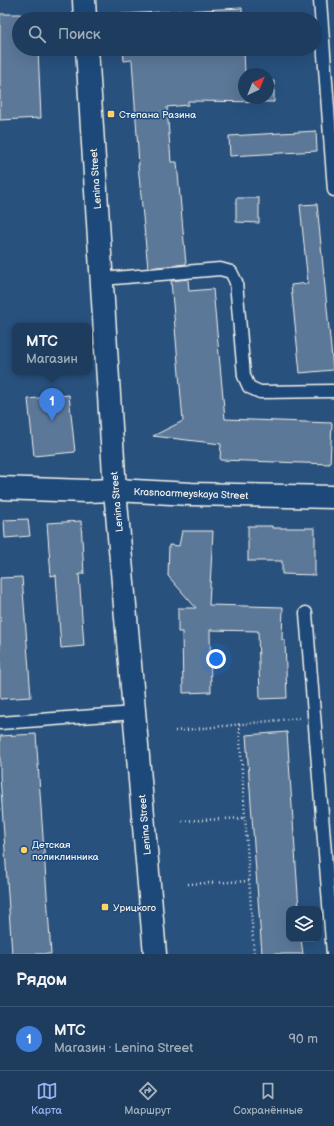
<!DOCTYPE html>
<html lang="ru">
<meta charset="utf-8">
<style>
body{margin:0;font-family:"Balsamiq Sans",sans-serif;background:#2b4867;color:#f1f3f6}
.controls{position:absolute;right:12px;bottom:12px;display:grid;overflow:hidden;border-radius:8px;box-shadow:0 4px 16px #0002}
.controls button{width:36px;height:36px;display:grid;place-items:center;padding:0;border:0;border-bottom:1px solid #3c5673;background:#1e3d5e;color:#f1f3f6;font:20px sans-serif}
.compass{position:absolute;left:238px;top:68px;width:36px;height:36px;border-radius:50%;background:#1e3d5e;box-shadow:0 4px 16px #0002;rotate:43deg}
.you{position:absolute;left:216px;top:659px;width:14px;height:14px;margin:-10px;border:3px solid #fff;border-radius:50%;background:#1a73e8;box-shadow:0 0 0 6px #1a73e833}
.badge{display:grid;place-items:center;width:26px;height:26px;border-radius:50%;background:#95b2f1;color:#fff;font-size:13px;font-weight:700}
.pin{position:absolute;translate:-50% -33px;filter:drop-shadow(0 1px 2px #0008)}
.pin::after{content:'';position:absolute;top:21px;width:14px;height:12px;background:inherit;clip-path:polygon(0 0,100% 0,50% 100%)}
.popup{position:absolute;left:12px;top:323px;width:80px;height:52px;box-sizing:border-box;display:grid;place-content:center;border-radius:8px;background:#1e3d5e;filter:drop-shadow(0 1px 3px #0005);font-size:13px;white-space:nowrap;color:#a1aebc}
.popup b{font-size:15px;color:#f1f3f6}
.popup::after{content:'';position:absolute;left:50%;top:100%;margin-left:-8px;border:8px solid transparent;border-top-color:#1e3d5e}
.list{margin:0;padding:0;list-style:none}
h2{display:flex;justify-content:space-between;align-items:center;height:52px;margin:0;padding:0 16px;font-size:17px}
h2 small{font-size:13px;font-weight:400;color:#a1aebc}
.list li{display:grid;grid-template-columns:26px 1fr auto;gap:12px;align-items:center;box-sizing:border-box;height:64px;padding:0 16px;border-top:1px solid #3c5673}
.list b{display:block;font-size:15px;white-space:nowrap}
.list p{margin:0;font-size:13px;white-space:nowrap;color:#a1aebc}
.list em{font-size:13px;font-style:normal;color:#a1aebc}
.icon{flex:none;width:22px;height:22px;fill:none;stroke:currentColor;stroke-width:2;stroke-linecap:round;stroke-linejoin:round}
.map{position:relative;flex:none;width:334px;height:954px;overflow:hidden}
.search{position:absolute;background:#1e3d5e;box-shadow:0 4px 16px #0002;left:12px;right:12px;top:12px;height:44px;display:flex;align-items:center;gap:10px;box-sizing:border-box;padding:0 14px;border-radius:22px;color:#a1aebc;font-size:15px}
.sheet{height:116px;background:#1e3d5e}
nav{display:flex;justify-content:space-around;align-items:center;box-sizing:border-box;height:56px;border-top:1px solid #3c5673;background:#1e3d5e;font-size:11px;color:#a1aebc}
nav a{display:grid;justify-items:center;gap:2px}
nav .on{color:#95b2f1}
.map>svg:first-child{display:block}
</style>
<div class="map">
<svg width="334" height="954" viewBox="0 0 334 954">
<rect width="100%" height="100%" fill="#28517e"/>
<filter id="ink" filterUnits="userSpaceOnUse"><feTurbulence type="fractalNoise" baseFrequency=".025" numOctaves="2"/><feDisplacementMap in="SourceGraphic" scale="8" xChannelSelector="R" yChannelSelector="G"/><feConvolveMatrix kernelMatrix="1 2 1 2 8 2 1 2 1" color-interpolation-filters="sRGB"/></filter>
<g filter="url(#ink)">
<g fill="#5b7899" stroke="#f4f1e8">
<path d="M242,8V19H122L121,14Z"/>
<path d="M0,14H20L28,19H19V49H38L41,118L0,120Z"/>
<path d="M123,49H244L245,74H244V98H268V81H274V102L188,101V105L167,107L171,162H177L186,264L148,268L138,165H139L132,60L124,61Z"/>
<path d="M316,131L317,151L230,156L229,136Z"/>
<path d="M236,198H259V223L236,222Z"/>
<path d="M317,204L333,370L300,373L291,285L308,283L300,205Z"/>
<path d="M188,279L189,291L213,289L225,419L332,423L330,464L220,460L221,444L153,436L183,421L171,281Z"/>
<path d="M69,395L75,452L34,456L28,399Z"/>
<path d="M28,519L30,536L5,538L4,520Z"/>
<path d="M81,521L84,574H79L84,646L61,648L56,575L51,576L47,523Z"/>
<path d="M248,526H272V528H315V575L282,574V561H248Z"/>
<path d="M182,531H213L209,605L283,607L282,640H285L287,698L260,699L258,631L210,630L211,692L183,693L182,632H178V608H196L168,576L169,545L179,546Z"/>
<path d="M22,577L31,697L0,699V578Z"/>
<path d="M287,732L299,909H289V939H301L303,954H262L246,735Z"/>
<path d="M36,734L51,954H12L0,776V736Z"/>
</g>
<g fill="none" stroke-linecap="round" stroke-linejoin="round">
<defs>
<g id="service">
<path d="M320,0L334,190"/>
<path d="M102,279L220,269L231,272L236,282L244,376L249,387L260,392L334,391"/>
<path d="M306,613L333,954"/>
<path d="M0,723L134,713"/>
</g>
<path id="minor" d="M0,488L86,491L115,490L191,494L334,497"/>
<g id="tertiary">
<path d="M84,0L85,19"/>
<path d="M87,49L115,490L155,954"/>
</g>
</defs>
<use href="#service" stroke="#f4f1e8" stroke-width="15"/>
<use href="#minor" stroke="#f4f1e8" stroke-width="25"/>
<use href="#tertiary" stroke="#f4f1e8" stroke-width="25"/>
<g stroke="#f4f1e8" stroke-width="2.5" stroke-dasharray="1 3" stroke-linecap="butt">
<path d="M239,724L254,954"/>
<path d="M175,731L299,718"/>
<path d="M182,821L244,818"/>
<path d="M188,884L249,881"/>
</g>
<use href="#service" stroke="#1f4a7a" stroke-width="12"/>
<use href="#minor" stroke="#1f4a7a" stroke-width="22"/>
<use href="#tertiary" stroke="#1f4a7a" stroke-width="22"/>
</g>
</g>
<g fill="#ffd166" stroke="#1f4a7a" stroke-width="1.5">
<rect x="107" y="110" width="8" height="8" rx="2"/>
<circle cx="24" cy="850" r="4"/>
<rect x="101" y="903" width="8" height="8" rx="2"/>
</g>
<g text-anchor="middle" stroke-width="3" stroke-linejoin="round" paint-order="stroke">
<g font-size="10" fill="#f4f1e8" stroke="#1f4a7a" text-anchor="start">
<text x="119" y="118">Степана Разина</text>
<text x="32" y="848">Детская<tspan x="32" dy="12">поликлинника</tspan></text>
<text x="113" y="911">Урицкого</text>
</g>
<g font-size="10" fill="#f4f1e8" stroke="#1f4a7a">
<text transform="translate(95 179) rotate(-94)" y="4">Lenina Street</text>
<text transform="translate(191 493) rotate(2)" y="4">Krasnoarmeyskaya Street</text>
<text transform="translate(116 502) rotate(-95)" y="4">Lenina Street</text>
<text transform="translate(144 825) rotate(-95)" y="4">Lenina Street</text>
</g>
</g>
</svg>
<div class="controls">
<button><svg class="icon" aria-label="layers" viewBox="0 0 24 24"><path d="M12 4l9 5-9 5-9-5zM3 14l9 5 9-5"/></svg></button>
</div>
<svg class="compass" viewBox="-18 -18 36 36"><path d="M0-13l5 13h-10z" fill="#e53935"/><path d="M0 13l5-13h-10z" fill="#a1aebc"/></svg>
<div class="you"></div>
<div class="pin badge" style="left:52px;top:421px;background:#3f7fe0">1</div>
<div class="popup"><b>МТС</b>Магазин</div>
<div class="search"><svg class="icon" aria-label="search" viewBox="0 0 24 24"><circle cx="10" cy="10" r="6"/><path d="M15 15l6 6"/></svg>Поиск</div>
</div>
<section class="sheet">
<h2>Рядом<small></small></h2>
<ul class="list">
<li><span class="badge" style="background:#3f7fe0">1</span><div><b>МТС</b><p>Магазин · Lenina Street</p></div><em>90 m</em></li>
</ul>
</section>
<nav>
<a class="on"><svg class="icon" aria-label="map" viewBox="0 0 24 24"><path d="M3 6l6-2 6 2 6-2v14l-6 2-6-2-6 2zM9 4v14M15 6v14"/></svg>Карта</a>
<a><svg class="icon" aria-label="directions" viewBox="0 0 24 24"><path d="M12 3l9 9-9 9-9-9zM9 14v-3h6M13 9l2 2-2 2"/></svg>Маршрут</a>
<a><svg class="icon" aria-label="saved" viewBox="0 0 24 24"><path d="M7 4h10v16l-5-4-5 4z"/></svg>Сохранённые</a>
</nav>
